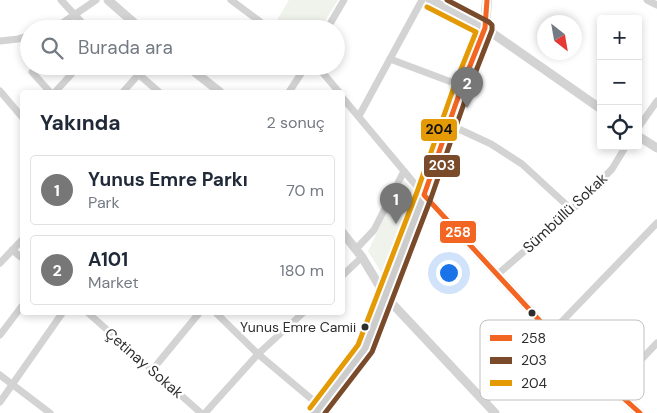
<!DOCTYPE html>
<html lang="tr">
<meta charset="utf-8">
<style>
body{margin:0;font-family:"DM Sans",sans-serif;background:#f6f6f7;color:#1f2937}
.controls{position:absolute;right:15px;top:15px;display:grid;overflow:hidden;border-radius:5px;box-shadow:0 2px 8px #0003}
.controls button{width:45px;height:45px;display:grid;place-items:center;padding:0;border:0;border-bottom:1px solid #e0e1e3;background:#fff;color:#1f2937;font:25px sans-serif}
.compass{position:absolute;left:537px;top:15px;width:45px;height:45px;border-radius:50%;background:#fff;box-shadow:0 2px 8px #0003;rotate:149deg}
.you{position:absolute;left:448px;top:272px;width:18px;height:18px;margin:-12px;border:4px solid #fff;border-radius:50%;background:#1a73e8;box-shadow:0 0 0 8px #1a73e833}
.badge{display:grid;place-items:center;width:32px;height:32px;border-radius:50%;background:#777;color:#fff;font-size:16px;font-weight:700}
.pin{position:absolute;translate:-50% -41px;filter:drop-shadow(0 1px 2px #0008)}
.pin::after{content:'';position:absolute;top:26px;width:18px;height:15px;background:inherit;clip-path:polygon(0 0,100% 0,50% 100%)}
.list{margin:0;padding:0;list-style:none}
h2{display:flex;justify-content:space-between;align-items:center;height:65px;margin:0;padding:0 20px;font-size:21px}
h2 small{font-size:16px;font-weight:400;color:#747a83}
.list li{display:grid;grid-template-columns:32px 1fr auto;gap:15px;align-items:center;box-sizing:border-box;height:70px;margin:0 10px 10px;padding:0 10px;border:1px solid #e0e1e3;border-radius:5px}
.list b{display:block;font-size:19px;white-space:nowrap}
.list p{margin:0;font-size:16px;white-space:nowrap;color:#747a83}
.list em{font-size:16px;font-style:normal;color:#747a83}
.icon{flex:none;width:28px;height:28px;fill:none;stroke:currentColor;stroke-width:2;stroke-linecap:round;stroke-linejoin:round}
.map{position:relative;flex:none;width:657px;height:413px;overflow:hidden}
.search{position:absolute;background:#fff;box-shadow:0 2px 8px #0003;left:20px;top:20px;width:325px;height:55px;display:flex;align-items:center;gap:12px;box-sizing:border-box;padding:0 18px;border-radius:28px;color:#747a83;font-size:19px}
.panel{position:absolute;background:#fff;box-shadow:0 2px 8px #0003;left:20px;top:90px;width:325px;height:225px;border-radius:5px}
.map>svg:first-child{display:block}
</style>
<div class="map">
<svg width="657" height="413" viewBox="0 0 657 413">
<rect width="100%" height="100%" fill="#fff"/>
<g fill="#f0f3ec">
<path d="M289,0H338L320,29H281L274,25Z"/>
<path d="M403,179L421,197L389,285L368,251Z"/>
</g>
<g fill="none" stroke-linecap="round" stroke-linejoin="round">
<g stroke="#d3d3d3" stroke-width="7">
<path d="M61,0L88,29"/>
<path d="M231,0L270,29"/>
<path d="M647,0L657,5"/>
<path d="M48,29L61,24L96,0"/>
<path d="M327,29L344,0"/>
<path d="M0,41L18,39L29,36"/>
<path d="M390,59L462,86"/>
<path d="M129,66L159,92"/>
<path d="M317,66L339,92"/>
<path d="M32,72L50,92"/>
<path d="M0,91L22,117"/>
<path d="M55,92L79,66"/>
<path d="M123,92L138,75"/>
<path d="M289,92L306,66"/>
<path d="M342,97L424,195"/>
<path d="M359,116L422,0"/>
<path d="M448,124L491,144L522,164L572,210"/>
<path d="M638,128L657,101"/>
<path d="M356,249L374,230L404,171"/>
<path d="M12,250L22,258"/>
<path d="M0,263L22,240"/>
<path d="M498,274L572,210L612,169L626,146"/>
<path d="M342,276L362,257"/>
<path d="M87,312L201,413"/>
<path d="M215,312L258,354L328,413"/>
<path d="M0,335L22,306"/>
<path d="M153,369L200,312"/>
<path d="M0,375L50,413"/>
<path d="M614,388L657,343"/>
<path d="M0,402L63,312"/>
<path d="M484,402L657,223"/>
<path d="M205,413L258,354L304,312"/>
</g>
<g stroke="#d3d3d3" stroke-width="9">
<path d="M108,0L141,29"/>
<path d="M430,0L485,28L601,109"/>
<path d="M187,66L220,92"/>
<path d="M638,136L657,148"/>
<path d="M424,195L551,333L640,413"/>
<path d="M342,232L362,257L386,297L495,413"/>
</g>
<path stroke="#ccc" stroke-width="10" d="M316,413L365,349L376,322L424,195L462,86L485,28L487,0"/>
<defs>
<path id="bus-1" d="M487,0L485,28L462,86L424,195L551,333L640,413"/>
<path id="bus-2" d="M325,413L372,352L431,198L469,89L492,30V25L489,22L447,0"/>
<path id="bus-3" d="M310,408L358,345L417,192L455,84L476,32L427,7"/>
</defs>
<use href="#bus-1" stroke="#fff" stroke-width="9"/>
<use href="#bus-2" stroke="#fff" stroke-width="9"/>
<use href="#bus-3" stroke="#fff" stroke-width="9"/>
<use href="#bus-1" stroke="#f26522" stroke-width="5"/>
<use href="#bus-2" stroke="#7a4b2a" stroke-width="5"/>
<use href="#bus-3" stroke="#e39a05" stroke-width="5"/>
</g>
<g fill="#2e2e2e" stroke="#fff" stroke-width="2">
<circle cx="532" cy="313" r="4.5"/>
<circle cx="365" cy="327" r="4.5"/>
</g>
<g text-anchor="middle" stroke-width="5" stroke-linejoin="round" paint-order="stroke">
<g font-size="14" fill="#2e2e2e" stroke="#fff" text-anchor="end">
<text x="356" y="332">Yunus Emre Camii</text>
</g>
<g font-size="15" fill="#2e2e2e" stroke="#fff">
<text transform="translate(565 213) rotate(-43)" y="5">Sümbüllü Sokak</text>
<text transform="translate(144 363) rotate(41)" y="5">Çetinay Sokak</text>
</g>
</g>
<rect x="480" y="320" width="164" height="80" rx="8" fill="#fff" stroke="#c0c0c0" stroke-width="1"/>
<rect x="490" y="335" width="22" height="6" fill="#f26522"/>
<rect x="490" y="357" width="22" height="7" fill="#7a4b2a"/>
<rect x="490" y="380" width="22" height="6" fill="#e39a05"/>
<g font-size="14" fill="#2e2e2e">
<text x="521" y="343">258</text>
<text x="521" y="365">203</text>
<text x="521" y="388">204</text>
</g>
<g stroke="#fff" stroke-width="2">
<rect x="420" y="118" width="38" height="24" rx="5" fill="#e39a05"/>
<rect x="423" y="154" width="38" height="24" rx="5" fill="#7a4b2a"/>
<rect x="439" y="220" width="38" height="24" rx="5" fill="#f26522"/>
</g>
<g font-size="14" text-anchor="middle" font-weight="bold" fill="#fff">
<text x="442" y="170">203</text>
<text x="458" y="237">258</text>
</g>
<g font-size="14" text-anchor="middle" font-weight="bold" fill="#111">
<text x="439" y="134">204</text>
</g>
</svg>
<div class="controls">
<button>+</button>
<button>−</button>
<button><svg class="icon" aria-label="locate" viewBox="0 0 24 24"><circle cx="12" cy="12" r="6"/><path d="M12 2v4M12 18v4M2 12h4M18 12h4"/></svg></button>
</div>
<svg class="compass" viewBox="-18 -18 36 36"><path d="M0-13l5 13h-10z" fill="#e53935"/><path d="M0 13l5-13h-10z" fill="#747a83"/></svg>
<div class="you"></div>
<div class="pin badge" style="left:396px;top:224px">1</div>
<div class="pin badge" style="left:467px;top:108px">2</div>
<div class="search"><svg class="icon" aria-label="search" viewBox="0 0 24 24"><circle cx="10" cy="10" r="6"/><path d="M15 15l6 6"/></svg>Burada ara</div>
<section class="panel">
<h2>Yakında<small>2 sonuç</small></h2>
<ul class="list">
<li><span class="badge">1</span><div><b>Yunus Emre Parkı</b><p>Park</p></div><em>70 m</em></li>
<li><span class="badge">2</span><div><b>A101</b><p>Market</p></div><em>180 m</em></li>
</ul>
</section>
</div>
